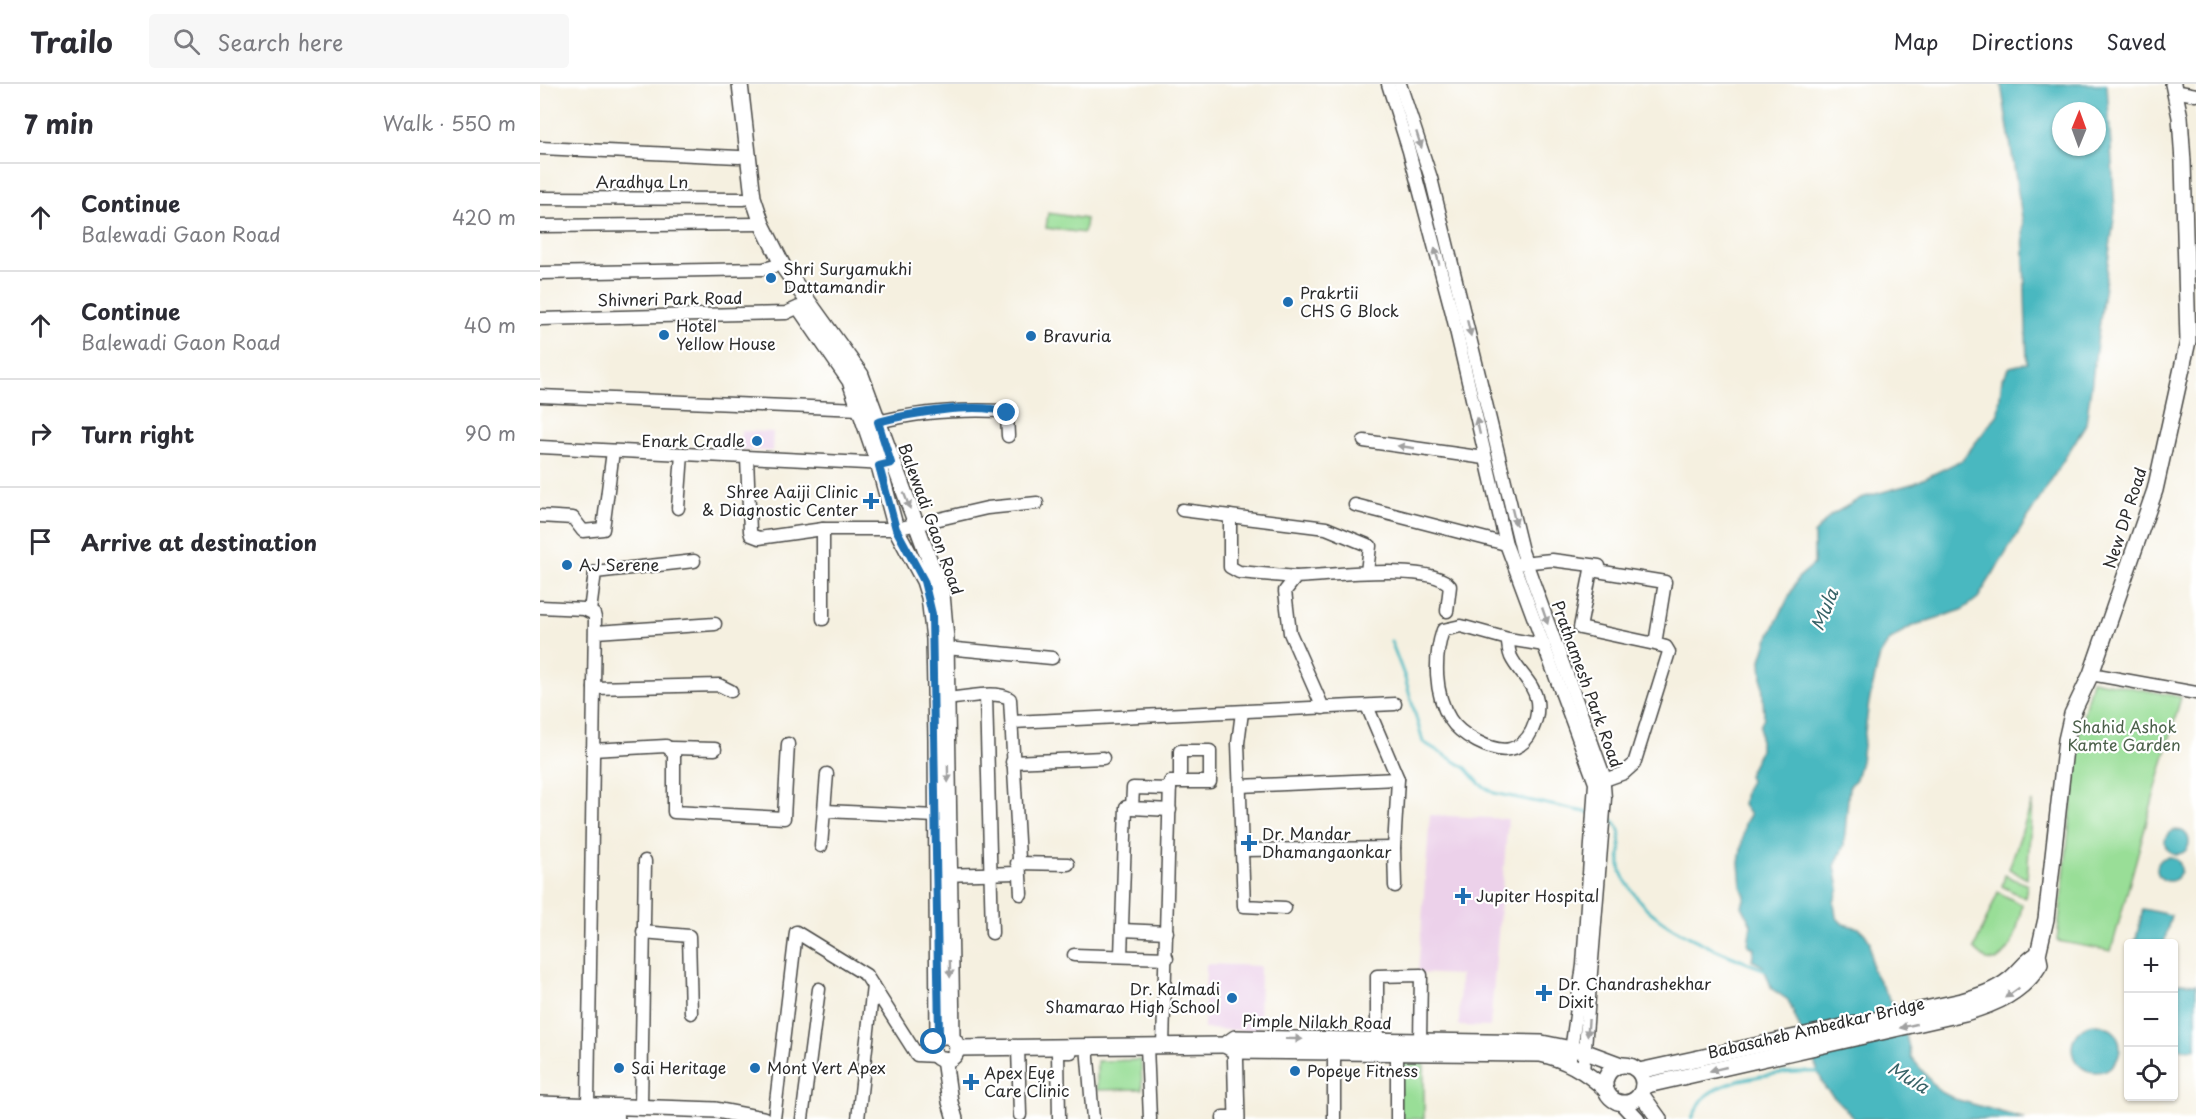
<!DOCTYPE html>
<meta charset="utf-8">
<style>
body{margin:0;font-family:"Playpen Sans",sans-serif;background:#f7f7f7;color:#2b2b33}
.controls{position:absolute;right:18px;bottom:18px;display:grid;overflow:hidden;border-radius:6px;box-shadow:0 2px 4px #0004}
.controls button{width:54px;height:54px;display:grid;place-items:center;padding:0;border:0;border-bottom:2px solid #e1e1e2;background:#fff;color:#2b2b33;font:30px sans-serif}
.compass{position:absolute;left:1512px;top:18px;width:54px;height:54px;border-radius:50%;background:#fff;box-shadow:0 2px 4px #0004;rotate:1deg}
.stop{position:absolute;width:18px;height:18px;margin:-14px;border:4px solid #1f6fb2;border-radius:50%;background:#fff}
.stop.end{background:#1f6fb2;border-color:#fff;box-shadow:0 2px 6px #0008}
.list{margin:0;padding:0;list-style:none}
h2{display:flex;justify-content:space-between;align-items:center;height:78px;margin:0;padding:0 24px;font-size:26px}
h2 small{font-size:20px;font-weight:400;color:#7c7c81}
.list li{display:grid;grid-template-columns:39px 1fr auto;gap:18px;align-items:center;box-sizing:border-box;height:108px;padding:0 24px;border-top:2px solid #e1e1e2}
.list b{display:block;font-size:22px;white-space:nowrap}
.list p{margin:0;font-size:20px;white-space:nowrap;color:#7c7c81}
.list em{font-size:20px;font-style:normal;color:#7c7c81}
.icon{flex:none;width:33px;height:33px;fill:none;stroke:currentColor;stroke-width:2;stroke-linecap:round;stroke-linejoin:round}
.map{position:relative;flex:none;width:1656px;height:1035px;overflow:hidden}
header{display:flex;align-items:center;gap:36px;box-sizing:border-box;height:84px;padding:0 30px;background:#fff;border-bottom:2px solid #e1e1e2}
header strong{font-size:28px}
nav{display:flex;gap:33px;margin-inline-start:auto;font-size:21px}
.search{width:420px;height:54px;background:#f7f7f7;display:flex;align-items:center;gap:15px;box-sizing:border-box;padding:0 21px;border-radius:6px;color:#7c7c81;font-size:22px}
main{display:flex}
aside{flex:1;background:#fff}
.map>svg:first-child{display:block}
</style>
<header>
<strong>Trailo</strong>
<div class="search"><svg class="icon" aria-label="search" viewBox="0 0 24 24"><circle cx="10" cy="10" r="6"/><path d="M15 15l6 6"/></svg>Search here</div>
<nav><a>Map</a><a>Directions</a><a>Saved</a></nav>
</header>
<main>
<aside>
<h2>7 min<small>Walk · 550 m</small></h2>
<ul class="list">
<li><svg class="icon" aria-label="ahead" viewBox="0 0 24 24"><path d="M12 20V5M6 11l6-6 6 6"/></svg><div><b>Continue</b><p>Balewadi Gaon Road</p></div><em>420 m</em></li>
<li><svg class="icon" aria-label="ahead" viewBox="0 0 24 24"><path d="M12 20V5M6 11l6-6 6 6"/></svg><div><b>Continue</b><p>Balewadi Gaon Road</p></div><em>40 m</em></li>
<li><svg class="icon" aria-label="right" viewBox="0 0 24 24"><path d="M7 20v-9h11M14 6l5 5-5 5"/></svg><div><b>Turn right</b></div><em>90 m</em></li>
<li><svg class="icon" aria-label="arrive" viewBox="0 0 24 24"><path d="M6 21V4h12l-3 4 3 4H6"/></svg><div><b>Arrive at destination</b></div></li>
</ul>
</aside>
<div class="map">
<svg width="1656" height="1035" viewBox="0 0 1656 1035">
<rect width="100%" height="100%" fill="#fff"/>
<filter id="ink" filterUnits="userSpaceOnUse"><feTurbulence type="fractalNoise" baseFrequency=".0167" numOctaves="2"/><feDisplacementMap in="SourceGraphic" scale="12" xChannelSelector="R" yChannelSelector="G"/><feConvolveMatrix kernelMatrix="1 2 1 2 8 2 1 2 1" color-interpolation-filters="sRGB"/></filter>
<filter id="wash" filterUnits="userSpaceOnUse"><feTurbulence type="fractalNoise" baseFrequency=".008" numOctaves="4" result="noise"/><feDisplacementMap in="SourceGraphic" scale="24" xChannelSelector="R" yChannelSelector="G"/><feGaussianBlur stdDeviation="1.35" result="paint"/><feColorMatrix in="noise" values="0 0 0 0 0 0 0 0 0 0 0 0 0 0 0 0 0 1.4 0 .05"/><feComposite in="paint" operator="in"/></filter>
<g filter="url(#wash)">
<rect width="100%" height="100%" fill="#f5f0e0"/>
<g fill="#ecd1ea">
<path d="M201,347L233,348L232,367L201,366Z"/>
<path d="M890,731L968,735L950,943L919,942L920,891L878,889Z"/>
<path d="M666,880L720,882L719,947L664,945Z"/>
</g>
<g fill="#99de97" stroke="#628461" stroke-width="1.5">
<path d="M508,129L546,135L544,149L506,144Z"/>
<path d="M1552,596L1641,613L1571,867L1517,857L1540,644Z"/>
<path d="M1492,718L1487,795L1469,785Z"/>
<path d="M1465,791L1487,801L1485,814L1462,802Z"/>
<path d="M1458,808L1482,821C1478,841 1475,865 1456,877L1447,876L1434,865Z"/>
<path d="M601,976L602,1005L557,1006V977Z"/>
<rect x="859" y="979" width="25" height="56"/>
</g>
<g fill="#49b8c0" stroke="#3a7276" stroke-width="1.5" fill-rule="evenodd">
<path d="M1461,0H1567L1575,127L1546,340L1438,514L1422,526L1372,542L1349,557L1340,571L1329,618L1321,677L1316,695L1309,703L1304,761L1295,782L1299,805L1294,818L1296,833L1303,840L1319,844L1325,850L1330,858L1332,885L1354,922L1365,946L1371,973L1399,1007L1415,1015L1485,1035H1315L1285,1004L1248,916L1232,905L1223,882L1212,876L1214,864L1208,861L1211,840L1202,822L1205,812L1201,802L1199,779L1205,739L1210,731L1203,721L1205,706L1210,697L1208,691L1220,667V642L1224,633L1221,576L1227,557L1258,494L1274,480V450L1291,431L1321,414L1375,399L1422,376L1458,330L1462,294L1470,283L1487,279L1483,140ZM1521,27H1557V63H1521Z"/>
<circle cx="1637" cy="758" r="12"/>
<circle cx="1629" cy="785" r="12"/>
<path d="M1603,825L1631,831L1624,859H1595Z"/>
<path d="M1640,899L1656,900V965H1641L1634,962V902Z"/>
<circle cx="1556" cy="964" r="24"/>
</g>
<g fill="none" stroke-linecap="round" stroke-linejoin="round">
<g stroke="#49b8c0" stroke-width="3">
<path d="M851,557L865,594L883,658L926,684L940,700L954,709L1050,729"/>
<path d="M1068,734C1089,742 1076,771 1081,788C1084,796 1093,808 1098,815C1121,845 1191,873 1226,886"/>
<path d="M1152,1035C1155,1028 1161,1016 1167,1011C1191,992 1249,987 1280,988"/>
</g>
</g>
</g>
<g filter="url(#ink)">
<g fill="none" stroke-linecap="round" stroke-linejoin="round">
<defs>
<g id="minor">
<path d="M848,0L869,67L912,229L966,460L1055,699L1043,881L1030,974"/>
<path d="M860,0L891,94L982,467L1063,689L1065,714L1043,988"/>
<path d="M1634,7L1656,11"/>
<path d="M0,64L199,73"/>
<path d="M0,114L204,115"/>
<path d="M0,142L222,140"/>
<path d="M0,189L224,185L235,182"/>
<path d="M0,235L246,229L259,223"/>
<path d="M0,312L320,325"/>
<path d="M338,338C380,327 421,325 464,327L467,331L468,352"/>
<path d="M824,357L945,374"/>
<path d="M0,363L346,380"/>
<path d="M207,374L210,447L211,451L219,454L283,445H356L447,424L497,419"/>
<path d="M815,421L966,460"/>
<path d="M138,424L142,370"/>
<path d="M642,426L786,444L830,462L827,488"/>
<path d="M0,432L33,434L43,447L63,445L73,367"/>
<path d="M690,432V483L699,488L756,493"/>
<path d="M283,445V535"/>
<path d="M981,479L1012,476L1059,482"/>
<path d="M0,523L44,525L54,530L55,534L48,1021"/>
<path d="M50,527L55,488L154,477"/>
<path d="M56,548L175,540"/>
<path d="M968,555C968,561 969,568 971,573C978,588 994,599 997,617C999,634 991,661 970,665C952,669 920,651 910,635C894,610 894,573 903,546L921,542L968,555L1004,561"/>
<path d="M406,564L512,574"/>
<path d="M1551,590L1656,609"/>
<path d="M54,604L179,601L191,607"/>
<path d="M446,611L452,849"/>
<path d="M398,616C416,615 456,605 470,615L481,810"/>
<path d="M827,622L858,695L854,764L855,802"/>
<path d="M783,624L750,549L745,507L756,493C785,492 894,478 910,502L907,527"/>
<path d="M702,628L698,659L704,822L745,824"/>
<path d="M472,638L855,620"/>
<path d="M131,664L175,665"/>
<path d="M52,666L126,662L134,669V728L244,734L248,660"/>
<path d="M472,678L563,674"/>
<path d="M1056,699L1084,689L1094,680L1129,568L1126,563L1115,560L1040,544L1051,486L1125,498L1115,560"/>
<path d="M700,702L858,695"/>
<path d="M630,726L592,724L593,704L630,705"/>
<path d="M285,727L396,732"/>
<path d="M281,762L287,690"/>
<path d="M702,766L854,764"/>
<path d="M477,779L528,780"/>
<path d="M401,791L477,789"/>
<path d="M582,846L627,848"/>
<path d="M103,848L149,852L151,929"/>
<path d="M534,871L627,874"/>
<path d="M581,872L586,723"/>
<path d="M837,957V892L881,891L880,957"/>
<path d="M547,962L553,1035"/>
<path d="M607,962L610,1035"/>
<path d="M623,962L630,698H670V667H640V698"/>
<path d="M478,963L480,1031"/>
<path d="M857,968V1035"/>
<path d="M101,1023L105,777"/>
<path d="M234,1035L256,848L326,891L377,971L396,972"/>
<path d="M262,1035L279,905"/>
<path d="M318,1035L333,902"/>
<path d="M519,1035L518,968H531"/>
<path d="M683,1035V1033H697"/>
<path d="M794,1035V968"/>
</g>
<g id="major">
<path d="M200,0L213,113L222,140L244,184L321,291L402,510L406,555L412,954"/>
<path d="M261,226L310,297L339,382L356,445L384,497L389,513L394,555L396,656L398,954"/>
<circle cx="405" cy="964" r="12"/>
<path d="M695,957L697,1035"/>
<path d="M685,961L695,954L1002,959L1046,968L1081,981"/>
<path d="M685,961L695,967L1000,970C1025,975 1047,988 1066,1006"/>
<path d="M417,964L685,961"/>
<path d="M404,975L410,1018L415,1035"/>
<circle cx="1084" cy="1000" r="19"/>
<path d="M1099,987L1422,917C1439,912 1455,907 1470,895C1480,887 1486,876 1498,870"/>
<path d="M1103,1002L1425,929C1455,920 1483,909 1500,880L1498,870L1506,835L1526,656L1532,630L1551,590L1615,406L1648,257L1643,78L1640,33L1633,0"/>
<path d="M1101,1010L1119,1035"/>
<path d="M0,1020L176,1026L223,1035"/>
<path d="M1083,1020L1097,1035"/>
<path d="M0,1032L77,1035"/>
</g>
</defs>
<use href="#minor" stroke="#494946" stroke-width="15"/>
<use href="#major" stroke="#494946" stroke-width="18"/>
<use href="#minor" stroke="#fff" stroke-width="12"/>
<use href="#major" stroke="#fff" stroke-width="15"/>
</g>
<defs><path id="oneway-solid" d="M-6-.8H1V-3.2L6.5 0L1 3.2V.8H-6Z" transform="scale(1.5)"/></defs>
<g fill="#a0a0a0">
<use href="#oneway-solid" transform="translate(879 56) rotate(72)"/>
<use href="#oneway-solid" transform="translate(897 172) rotate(-105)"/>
<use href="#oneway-solid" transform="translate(929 244) rotate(77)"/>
<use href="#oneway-solid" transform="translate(938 342) rotate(-103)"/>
<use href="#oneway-solid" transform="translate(866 363) rotate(-172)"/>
<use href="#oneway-solid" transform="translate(367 417) rotate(69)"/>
<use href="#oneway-solid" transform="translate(974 433) rotate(76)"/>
<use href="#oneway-solid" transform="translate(1005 532) rotate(71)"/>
<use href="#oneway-solid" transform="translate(408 690) rotate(89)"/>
<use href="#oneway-solid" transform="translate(410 885) rotate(89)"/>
<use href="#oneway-solid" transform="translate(1472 909) rotate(145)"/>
<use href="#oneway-solid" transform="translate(1368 942) rotate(167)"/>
<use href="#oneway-solid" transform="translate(1048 944) rotate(94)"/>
<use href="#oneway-solid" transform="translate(754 955) rotate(1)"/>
<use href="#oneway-solid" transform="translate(1178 985) rotate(167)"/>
</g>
</g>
<g fill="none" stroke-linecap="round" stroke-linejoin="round" filter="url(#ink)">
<path stroke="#1f6fb2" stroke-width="8" d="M394,958L399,950L392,530L384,497L356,445L339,382L351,379L338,338C367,330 439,317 467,329"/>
</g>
<g fill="#1f6fb2" stroke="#fff" stroke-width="2">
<circle cx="231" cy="194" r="6"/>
<circle cx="748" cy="218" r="6"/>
<circle cx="124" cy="251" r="6"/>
<circle cx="491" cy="252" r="6"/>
<circle cx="217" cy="357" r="6"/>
<path d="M328 408h6v6h6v6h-6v6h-6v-6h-6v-6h6z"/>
<circle cx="27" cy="481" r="6"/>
<path d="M706 750h6v6h6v6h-6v6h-6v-6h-6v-6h6z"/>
<path d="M920 803h6v6h6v6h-6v6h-6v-6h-6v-6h6z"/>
<path d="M1001 900h6v6h6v6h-6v6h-6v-6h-6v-6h6z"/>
<circle cx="692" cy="914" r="6"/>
<circle cx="79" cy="984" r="6"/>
<circle cx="215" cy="984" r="6"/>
<circle cx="755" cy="987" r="6"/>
<path d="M428 989h6v6h6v6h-6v6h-6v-6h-6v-6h6z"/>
</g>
<g text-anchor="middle" stroke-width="4.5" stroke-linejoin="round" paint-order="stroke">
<g font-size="16" fill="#2b2b2b" stroke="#fff">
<text x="102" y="104">Aradhya Ln</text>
<text transform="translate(130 215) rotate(-1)" y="6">Shivneri Park Road</text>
<text transform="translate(1585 434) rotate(-72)" y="6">New DP Road</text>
<text transform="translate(391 435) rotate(70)" y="6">Balewadi Gaon Road</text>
<text transform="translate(1047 600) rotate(70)" y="6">Prathamesh Park Road</text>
<text transform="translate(777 938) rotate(1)" y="6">Pimple Nilakh Road</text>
<text transform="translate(1276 944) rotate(-13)" y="6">Babasaheb Ambedkar Bridge</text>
</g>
<g font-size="16" fill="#2b2b2b" stroke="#fff" text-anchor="start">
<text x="243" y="191">Shri Suryamukhi<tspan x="243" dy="18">Dattamandir</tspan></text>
<text x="760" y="215">Prakrtii<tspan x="760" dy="18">CHS G Block</tspan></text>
<text x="136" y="248">Hotel<tspan x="136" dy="18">Yellow House</tspan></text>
<text x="503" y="258">Bravuria</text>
<text x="205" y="363" text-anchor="end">Enark Cradle</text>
<text x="318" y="414" text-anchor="end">Shree Aaiji Clinic<tspan x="318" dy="18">&amp; Diagnostic Center</tspan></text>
<text x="39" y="487">AJ Serene</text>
<text x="722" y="756">Dr. Mandar<tspan x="722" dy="18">Dhamangaonkar</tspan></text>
<text x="936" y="818">Jupiter Hospital</text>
<text x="1018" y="906">Dr. Chandrashekhar<tspan x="1018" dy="18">Dixit</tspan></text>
<text x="680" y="911" text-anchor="end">Dr. Kalmadi<tspan x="680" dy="18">Shamarao High School</tspan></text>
<text x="91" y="990">Sai Heritage</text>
<text x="227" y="990">Mont Vert Apex</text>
<text x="767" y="993">Popeye Fitness</text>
<text x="444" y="995">Apex Eye<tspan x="444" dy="18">Care Clinic</tspan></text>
</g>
<g font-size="16" fill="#4c614b" stroke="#fff">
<text x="1584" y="649">Shahid Ashok<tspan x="1584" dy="18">Kamte Garden</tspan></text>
</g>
<g font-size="18" font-style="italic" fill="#376367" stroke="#fff">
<text transform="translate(1285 526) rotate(-68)" y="6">Mula</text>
<text transform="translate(1368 994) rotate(31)" y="6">Mula</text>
</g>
</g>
</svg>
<div class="controls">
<button>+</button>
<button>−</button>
<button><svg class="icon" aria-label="locate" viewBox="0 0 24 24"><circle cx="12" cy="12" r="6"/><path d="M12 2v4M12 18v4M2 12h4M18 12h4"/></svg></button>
</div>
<svg class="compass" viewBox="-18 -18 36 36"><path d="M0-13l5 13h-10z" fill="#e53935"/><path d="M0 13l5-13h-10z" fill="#7c7c81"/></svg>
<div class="stop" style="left:394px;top:958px"></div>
<div class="stop end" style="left:467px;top:329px"></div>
</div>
</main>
